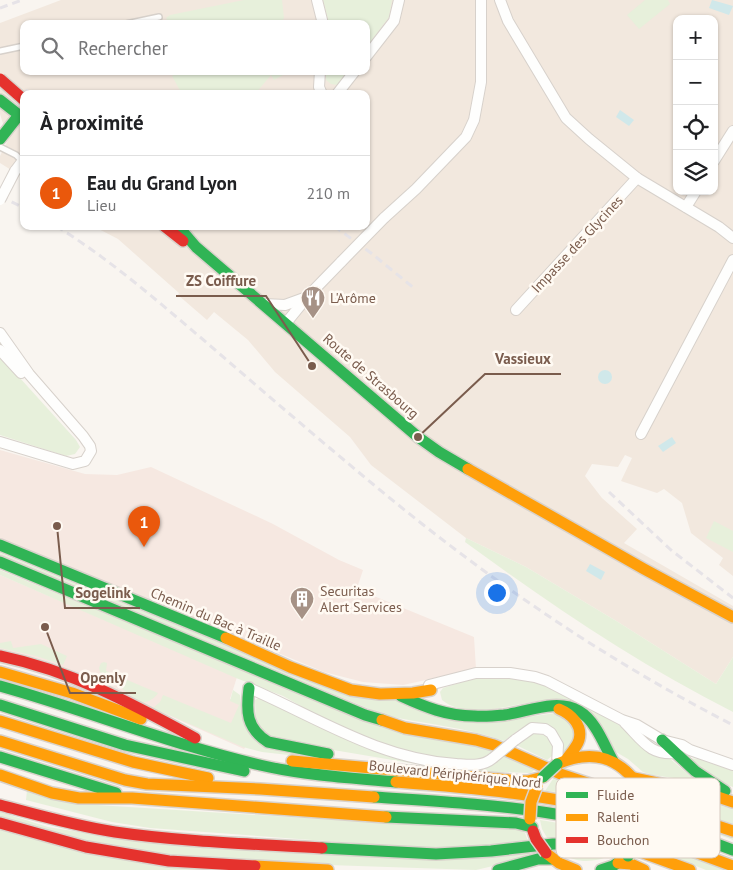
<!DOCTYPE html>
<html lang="fr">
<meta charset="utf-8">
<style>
body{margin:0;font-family:"PT Sans",sans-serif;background:#f6f6f6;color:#202124}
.controls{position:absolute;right:15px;top:15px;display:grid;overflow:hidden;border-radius:10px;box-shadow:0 1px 4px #0004}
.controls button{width:45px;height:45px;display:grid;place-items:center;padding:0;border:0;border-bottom:1px solid #e0e0e0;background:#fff;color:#202124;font:25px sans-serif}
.you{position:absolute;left:496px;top:592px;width:18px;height:18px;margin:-12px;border:4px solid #fff;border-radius:50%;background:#1a73e8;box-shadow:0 0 0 8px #1a73e833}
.badge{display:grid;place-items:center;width:32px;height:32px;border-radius:50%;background:#ea580c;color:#fff;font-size:16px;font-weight:700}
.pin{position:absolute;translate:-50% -41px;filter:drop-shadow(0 1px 2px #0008)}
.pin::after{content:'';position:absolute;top:26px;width:18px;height:15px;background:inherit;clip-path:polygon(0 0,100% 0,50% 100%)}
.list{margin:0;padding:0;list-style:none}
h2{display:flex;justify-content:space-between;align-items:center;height:65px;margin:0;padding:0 20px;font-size:21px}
h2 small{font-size:16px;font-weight:400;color:#757577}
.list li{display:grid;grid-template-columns:32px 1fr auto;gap:15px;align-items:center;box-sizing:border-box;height:75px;padding:0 20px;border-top:1px solid #e0e0e0}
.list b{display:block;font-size:19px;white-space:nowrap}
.list p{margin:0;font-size:16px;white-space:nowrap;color:#757577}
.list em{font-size:16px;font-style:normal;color:#757577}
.icon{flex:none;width:28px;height:28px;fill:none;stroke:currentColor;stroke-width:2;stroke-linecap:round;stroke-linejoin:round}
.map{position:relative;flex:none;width:733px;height:870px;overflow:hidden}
.search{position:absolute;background:#fff;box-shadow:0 1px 4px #0004;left:20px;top:20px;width:350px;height:55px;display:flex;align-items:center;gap:12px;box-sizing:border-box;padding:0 18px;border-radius:10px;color:#757577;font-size:19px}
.panel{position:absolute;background:#fff;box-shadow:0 1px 4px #0004;left:20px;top:90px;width:350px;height:140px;border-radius:10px}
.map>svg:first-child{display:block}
</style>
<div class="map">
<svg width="733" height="870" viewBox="0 0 733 870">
<rect width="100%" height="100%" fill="#f9f5f0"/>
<path fill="#f2e8de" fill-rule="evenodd" d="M61,0H733V576L719,565L723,558L691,533L682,503L664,489L657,493L621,481L632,458L625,455L618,467L592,464L585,476L602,498L637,529L624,543L733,606V657L716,684L618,622L526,567L466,538L371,465L350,437L275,372L248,340L214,312L207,320L178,295L179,293L118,239L93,226H366V94H24V178L0,163V156L8,140L0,114V23ZM677,19H714V191H677ZM24,24H366V71H24Z"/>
<g fill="#f6e8e1">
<path d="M0,450L85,474L117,475L151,467L273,524L339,560L363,570L358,585L369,594L474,637L476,669L403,685L363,682L324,672L0,538Z"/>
<path d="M0,575L237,677L230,699L240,702L252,737L244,749L159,711L0,649Z"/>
</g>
<g fill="#e7f0db">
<path d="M244,0H282L284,18L280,24H169L166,18L170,15Z"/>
<path d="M323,0H392L389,17L366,48V24H329Z"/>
<path d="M645,0H668L670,4L639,29L627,15Z"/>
<path d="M181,71H290L274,80L271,75L255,94H182L172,76Z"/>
<path d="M326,71H349L337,85L331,84L326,80Z"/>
<path d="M0,356L76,440L80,447L75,454L66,456L0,435Z"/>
<path d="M714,521L733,531V552L706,538Z"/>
<path d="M466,538L526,567L618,622L716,684L733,657V712C638,664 551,605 465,542Z"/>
<path d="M0,553L323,685L404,700L419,706L520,718L556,713L572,724L574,741L563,752C562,734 548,717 528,725C519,729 512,735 504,741C466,727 424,724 384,715L0,556Z"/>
<path d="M0,570L335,708L494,750L486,757L478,760H454L424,756L376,743L336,726L283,696L236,678L0,575Z"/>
<path d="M11,641L13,648L41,644L67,656L63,665L36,656L0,648V643Z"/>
<path d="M104,662L107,663L106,671L158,693C154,699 148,703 140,702L100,672L99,668L101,663Z"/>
<path d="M482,676L526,678L558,690L619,725L668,757L696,781L652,775L643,772L628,759L616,752L558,699C525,699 470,723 442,700L440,692L443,688Z"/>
<path d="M233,690L240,695L243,724L324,759L262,752L243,747L153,708L160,702L163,695L231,723L239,705L230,701Z"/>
<path d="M259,698L360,743L478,769L486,768L505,755L534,770L531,773L458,771L274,740L256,728L255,700Z"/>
<path d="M534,733L547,736L554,745L553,755L547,760L516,745Z"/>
<path d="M689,758L699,759L733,771V787L722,783Z"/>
<path d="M553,779L733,836V840C673,818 610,795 545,791Z"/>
<path d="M27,790L81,804L386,823L513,826L525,833L529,844L436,849L150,828L112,822L26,800Z"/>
<path d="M662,790L733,809V824L688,809L656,795Z"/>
<path d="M0,812L48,827L147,843L534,850L523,859L476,870L270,863L164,856L80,842L0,818Z"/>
<path d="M540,820L577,826L656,845L727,870H706L658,851L549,841L542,829Z"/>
<path d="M0,829L231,870H0Z"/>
<path d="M586,850L612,855C594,863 576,864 559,852Z"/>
</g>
<g fill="#d0e8ea">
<path d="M712,0L733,6L729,15L709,8Z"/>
<path d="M620,110L634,120L629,126L616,117Z"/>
<circle cx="605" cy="377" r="7"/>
<path d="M672,437L676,443L663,452L658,446Z"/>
<path d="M590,564L605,572L601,580L586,571Z"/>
</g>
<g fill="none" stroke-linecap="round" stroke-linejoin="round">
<defs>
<g id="lane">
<path d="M126,24L159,17"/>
<path d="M0,51L24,46"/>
<path d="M0,147L16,155L23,162"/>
</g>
<g id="street">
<path d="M317,0L323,24"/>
<path d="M500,0L508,21L566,118L589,139L637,178L719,227L733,238"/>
<path d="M366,57L394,21L399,0"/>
<path d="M320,71L319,87L322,94"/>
<path d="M337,94L355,71"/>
<path d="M714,161L733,131"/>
<path d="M15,171L24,159"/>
<path d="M686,207L696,191"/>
<path d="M384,218L416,189L466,137L474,120L481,82V0"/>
<path d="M264,304L285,305L307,297"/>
<path d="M516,310L637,178"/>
<path d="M286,323L308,296L342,261"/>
<path d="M0,333L29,374L83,436L90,446L91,451L85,461L73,464L0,442"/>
<path d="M0,350L21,373"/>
<path d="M641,434L733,260"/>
<path d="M429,685L476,673H510L535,677L547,681L622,720L637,725L662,740L682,745L690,750L733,765"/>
<path d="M249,688C318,718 379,759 456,764C470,765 482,767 493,758"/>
<path d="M625,723C643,741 650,756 677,753"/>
<path d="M515,740L532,728L545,729L551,733L558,745L557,764"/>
</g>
<g id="fast">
<path d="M0,100L19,115L0,139"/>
<path d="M178,226L196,247L418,437L439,452L468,469"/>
<path d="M0,545L226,638"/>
<path d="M0,562L365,715L382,720"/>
<path d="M0,686C90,711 177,747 269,767C311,776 354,778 396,782"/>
<path d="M249,688C246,711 246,728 268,742L328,754"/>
<path d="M401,696C425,707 447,716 474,716C484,717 494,716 504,715C527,712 557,698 579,711C596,721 604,745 613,761"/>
<path d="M0,705L125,745L244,771"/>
<path d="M662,740L695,771L725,791"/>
<path d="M0,757L116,793"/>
<path d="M374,797C432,801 491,804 549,813C584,818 619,828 654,837"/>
<path d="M628,815L677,829L733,850"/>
<path d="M386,817L516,823L532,827"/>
<path d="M322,848L436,854L491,851L553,844H589L612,847"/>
<path d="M498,870L538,859H552"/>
<path d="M601,870L613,866L626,857"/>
</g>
<g id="slow">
<path d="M468,469L644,569L733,617"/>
<path d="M226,638L290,667L351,690L380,694L413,693L431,690"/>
<path d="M0,672L72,693L141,719"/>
<path d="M559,709C571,714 583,725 579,740C577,747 570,754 566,760"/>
<path d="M382,720L405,728L476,740L494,745L563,775L733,831"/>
<path d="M0,721L133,762L208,778"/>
<path d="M0,741L125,780L147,784L260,789L374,797"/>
<path d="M292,761L520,781H528L543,777"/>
<path d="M557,764C592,749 619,756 640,788"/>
<path d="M0,775L52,793L79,798H132L386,817"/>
<path d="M634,778L709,794L733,802"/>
<path d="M396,782C474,788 553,795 628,815"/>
<path d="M654,837L733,866"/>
<path d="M612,847L638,851L690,870"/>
<path d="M546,853L559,863L576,870"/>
<path d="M618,863L631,864L644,870"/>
<path d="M255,866L328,870"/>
</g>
<g id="jam">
<path d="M164,226L183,241"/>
<path d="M0,656C72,671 131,703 195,738"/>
<path d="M0,805C38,815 76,826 115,832C184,842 253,844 322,848"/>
<path d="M0,823L86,847L169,861L255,866"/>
</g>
</defs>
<use href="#lane" stroke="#d7d1cb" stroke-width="8"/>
<use href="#street" stroke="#d7d1cb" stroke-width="12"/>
<use href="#fast" stroke="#d9d2cb" stroke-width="14"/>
<use href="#slow" stroke="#d9d2cb" stroke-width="14"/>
<use href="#jam" stroke="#d9d2cb" stroke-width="14"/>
<use href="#lane" stroke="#fefefd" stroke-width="5"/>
<use href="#street" stroke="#fefefd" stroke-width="10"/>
<use href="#fast" stroke="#30b455" stroke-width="11"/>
<use href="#slow" stroke="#ff9f0a" stroke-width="11"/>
<use href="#jam" stroke="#e5322d" stroke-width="11"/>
<g stroke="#e6e3e7" stroke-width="3" stroke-dasharray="8 5" stroke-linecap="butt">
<path d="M0,8L22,0"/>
<path d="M0,86L43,94"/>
<path d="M0,196L24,208"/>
<path d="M56,226C108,258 154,298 200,337C258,387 316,437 374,485C486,578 604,659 733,725"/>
<path d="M334,226L371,253L415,289"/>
<path d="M609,492L671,550L733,598"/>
</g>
<defs>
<g id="street-bridge">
<path d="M0,200L15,171"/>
<path d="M342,261L384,218"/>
<path d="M493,758L515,740"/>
</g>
<g id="fast-bridge">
<path d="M543,777L557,764"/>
<path d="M628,856C644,836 649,816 642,791"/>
</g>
<path id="slow-bridge" d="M530,819L531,802L537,786"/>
<g id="jam-bridge">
<path d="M0,79L24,100"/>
<path d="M533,831L536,839L546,853"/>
</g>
</defs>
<use href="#street-bridge" stroke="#d7d1cb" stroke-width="12" stroke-linecap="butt"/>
<use href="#fast-bridge" stroke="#d9d2cb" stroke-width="14" stroke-linecap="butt"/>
<use href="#slow-bridge" stroke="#d9d2cb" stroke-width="14" stroke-linecap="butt"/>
<use href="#jam-bridge" stroke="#d9d2cb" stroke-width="14" stroke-linecap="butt"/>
<use href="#street-bridge" stroke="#fefefd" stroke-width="10"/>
<use href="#fast-bridge" stroke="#30b455" stroke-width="11"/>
<use href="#slow-bridge" stroke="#ff9f0a" stroke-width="11"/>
<use href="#jam-bridge" stroke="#e5322d" stroke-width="11"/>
</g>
<defs>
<symbol id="restaurant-pin" viewBox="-11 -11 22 30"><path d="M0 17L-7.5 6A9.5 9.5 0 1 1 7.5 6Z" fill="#a69286" stroke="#fffaf3"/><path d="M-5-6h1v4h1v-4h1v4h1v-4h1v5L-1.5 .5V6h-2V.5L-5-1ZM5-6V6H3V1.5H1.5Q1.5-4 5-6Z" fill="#fff"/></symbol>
<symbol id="building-pin" viewBox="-11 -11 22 30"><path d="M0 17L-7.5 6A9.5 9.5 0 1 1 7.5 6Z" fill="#a69286" stroke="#fffaf3"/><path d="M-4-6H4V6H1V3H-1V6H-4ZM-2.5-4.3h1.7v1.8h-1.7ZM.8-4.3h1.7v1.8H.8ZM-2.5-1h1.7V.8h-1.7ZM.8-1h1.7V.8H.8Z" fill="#fff"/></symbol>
</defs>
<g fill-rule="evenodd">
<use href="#restaurant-pin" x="299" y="284" width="28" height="38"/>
<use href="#building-pin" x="288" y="585" width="28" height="38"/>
</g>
<g text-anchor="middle" stroke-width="5" stroke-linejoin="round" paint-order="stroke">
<g font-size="14" fill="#7a5c4d" stroke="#fffaf3">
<text transform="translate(577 244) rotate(-47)" y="5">Impasse des Glycines</text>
<text transform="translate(371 376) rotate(41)" y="5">Route de Strasbourg</text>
<text transform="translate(216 619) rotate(23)" y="5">Chemin du Bac à Traille</text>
<text transform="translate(455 774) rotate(6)" y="5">Boulevard Périphérique Nord</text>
</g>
<g font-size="14" fill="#7a5c4d" stroke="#fffaf3" text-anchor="start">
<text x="330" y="303">L'Arôme</text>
<text x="320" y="596">Securitas<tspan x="320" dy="16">Alert Services</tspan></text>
</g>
</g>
<rect x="556" y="778" width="164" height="80" rx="8" fill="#fffaf3" stroke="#d7cbc1" stroke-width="1"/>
<rect x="566" y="792" width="22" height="6" fill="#30b455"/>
<rect x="566" y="814" width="22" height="7" fill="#ff9f0a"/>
<rect x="566" y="837" width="22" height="6" fill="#e5322d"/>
<g font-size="14" fill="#7a5c4d">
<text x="597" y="800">Fluide</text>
<text x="597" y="822">Ralenti</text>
<text x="597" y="845">Bouchon</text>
</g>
<path fill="none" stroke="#7a5c4d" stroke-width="2" d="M312 366L266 296H176M418 437L485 374H561M57 526L65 608H140M45 627L70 693H136"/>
<g fill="#7a5c4d" stroke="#fffaf3" stroke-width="2">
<circle cx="312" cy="366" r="5"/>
<circle cx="418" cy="437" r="5"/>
<circle cx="57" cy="526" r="5"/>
<circle cx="45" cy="627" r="5"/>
</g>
<g font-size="15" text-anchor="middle" font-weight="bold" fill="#7a5c4d" stroke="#fffaf3" stroke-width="5" stroke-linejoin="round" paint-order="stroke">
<text x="221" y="286">ZS Coiffure</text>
<text x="523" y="364">Vassieux</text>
<text x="103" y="598">Sogelink</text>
<text x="103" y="683">Openly</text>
</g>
</svg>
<div class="controls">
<button>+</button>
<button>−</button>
<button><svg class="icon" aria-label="locate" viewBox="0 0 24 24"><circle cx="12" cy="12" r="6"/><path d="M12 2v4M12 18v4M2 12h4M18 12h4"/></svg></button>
<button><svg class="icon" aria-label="layers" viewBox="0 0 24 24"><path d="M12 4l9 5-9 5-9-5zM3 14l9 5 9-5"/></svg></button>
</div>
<div class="you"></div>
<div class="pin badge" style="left:144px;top:547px">1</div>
<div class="search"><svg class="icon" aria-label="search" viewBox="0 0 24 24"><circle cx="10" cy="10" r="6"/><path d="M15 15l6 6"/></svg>Rechercher</div>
<section class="panel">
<h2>À proximité<small></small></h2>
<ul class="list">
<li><span class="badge">1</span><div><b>Eau du Grand Lyon</b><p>Lieu</p></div><em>210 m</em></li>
</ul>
</section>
</div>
